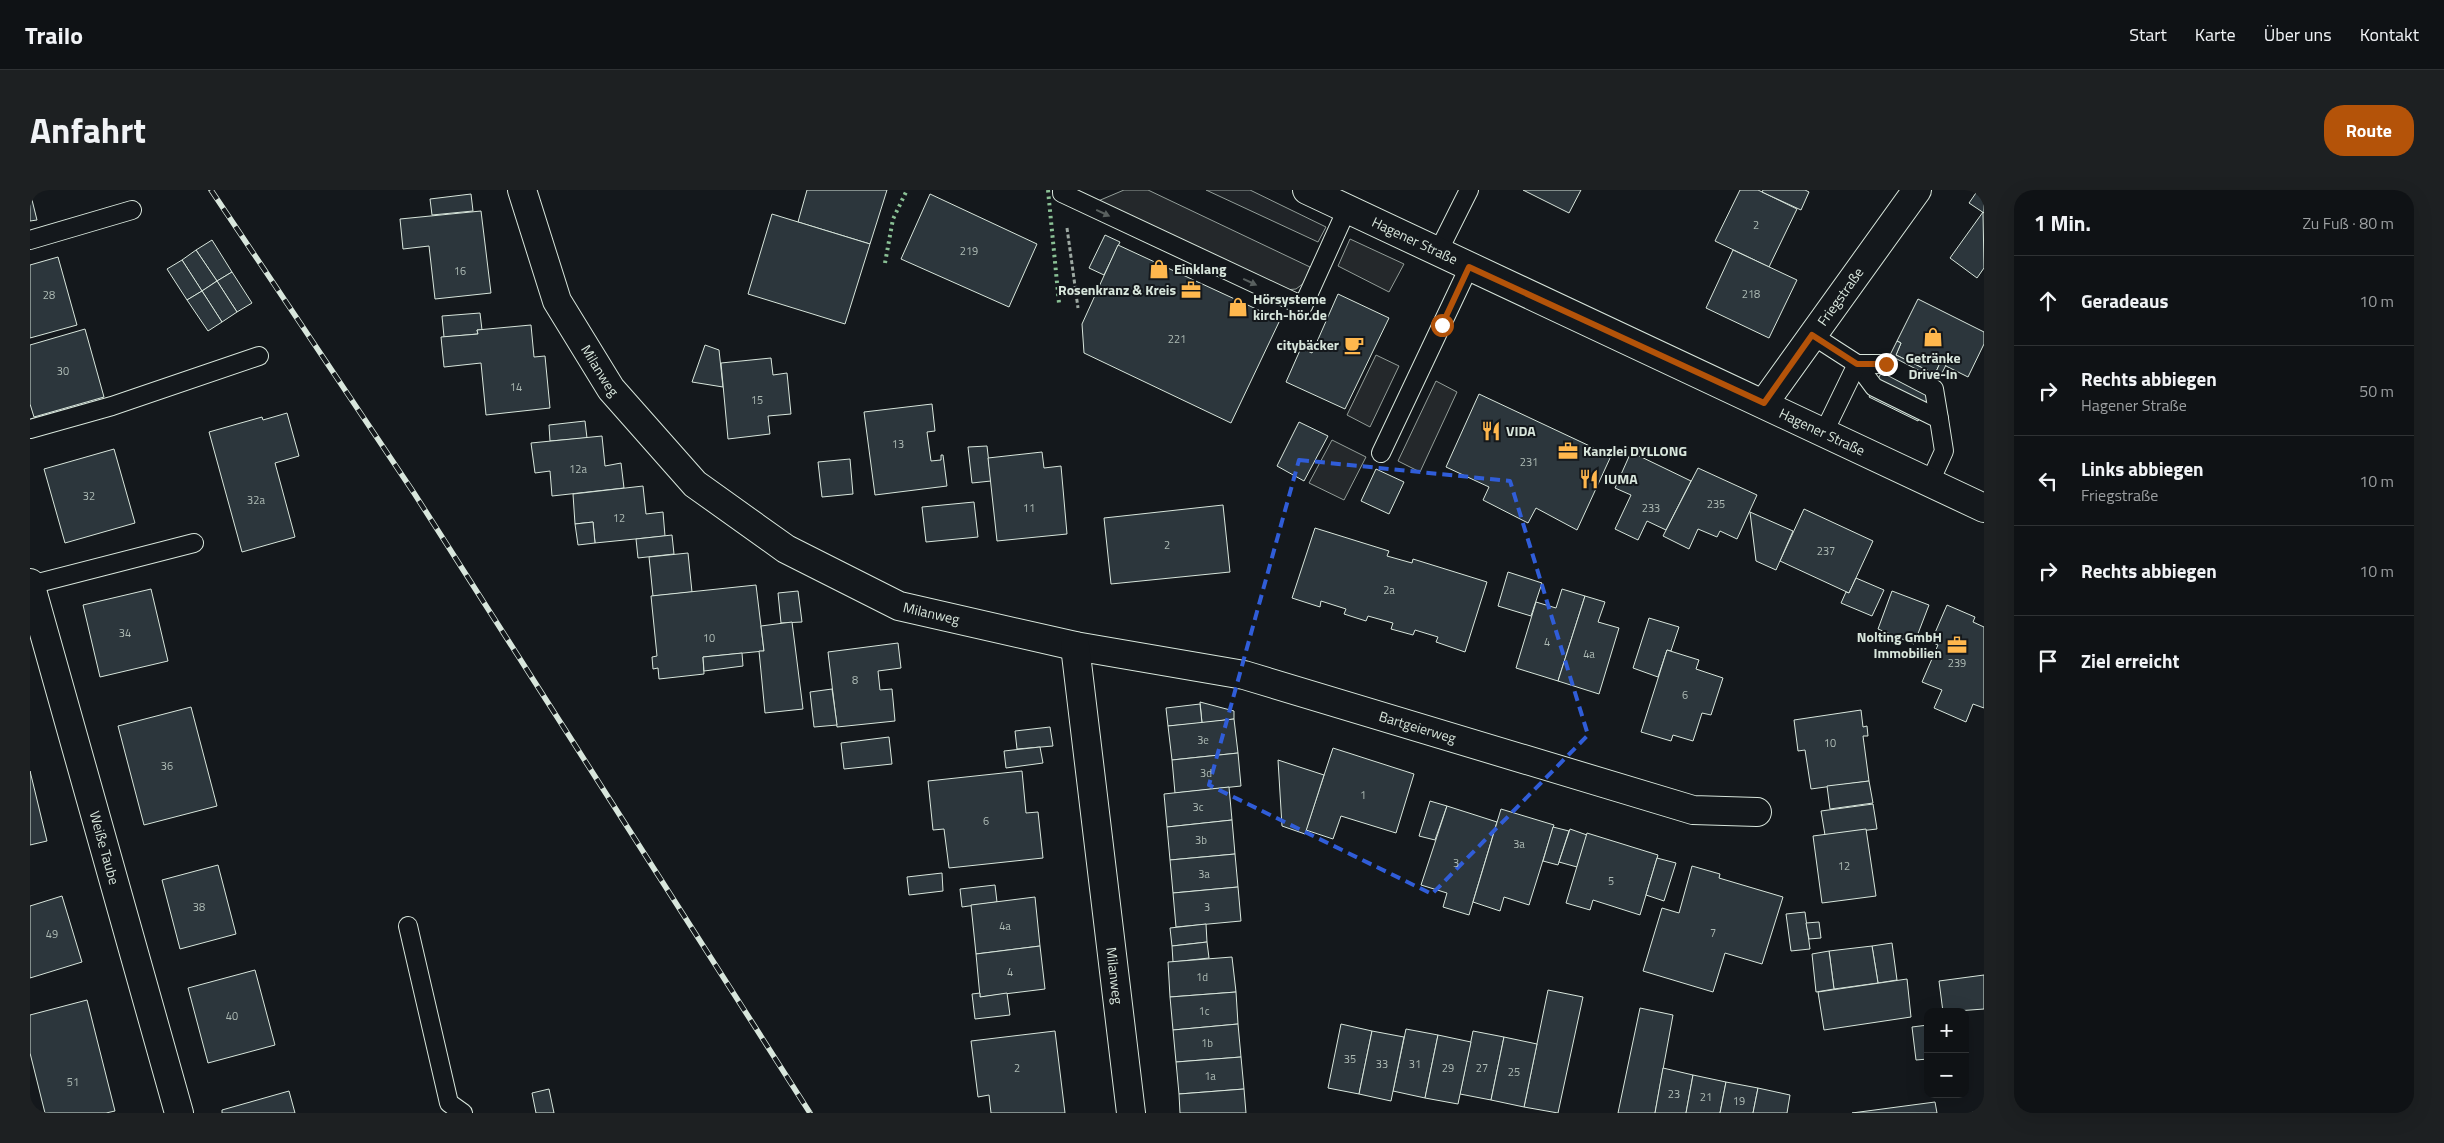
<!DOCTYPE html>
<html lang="de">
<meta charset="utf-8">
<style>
body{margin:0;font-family:"Titillium Web",sans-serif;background:#1d2022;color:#f1f3f6}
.controls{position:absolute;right:15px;bottom:15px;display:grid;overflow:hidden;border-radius:10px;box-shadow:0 5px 20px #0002}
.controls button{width:45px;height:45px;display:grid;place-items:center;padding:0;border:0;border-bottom:1px solid #2f3234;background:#0f1215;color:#f1f3f6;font:25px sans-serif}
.stop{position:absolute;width:15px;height:15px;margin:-11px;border:4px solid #b45309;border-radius:50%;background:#fff}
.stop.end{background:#b45309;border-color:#fff;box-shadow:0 1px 5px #0008}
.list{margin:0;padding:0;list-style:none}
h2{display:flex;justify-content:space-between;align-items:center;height:65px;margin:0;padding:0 20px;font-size:21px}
h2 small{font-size:16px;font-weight:400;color:#9b9ea0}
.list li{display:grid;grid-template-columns:32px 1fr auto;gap:15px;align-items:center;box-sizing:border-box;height:90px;padding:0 20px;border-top:1px solid #2f3234}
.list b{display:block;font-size:19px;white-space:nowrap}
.list p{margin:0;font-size:16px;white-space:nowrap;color:#9b9ea0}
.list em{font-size:16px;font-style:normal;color:#9b9ea0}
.icon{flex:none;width:28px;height:28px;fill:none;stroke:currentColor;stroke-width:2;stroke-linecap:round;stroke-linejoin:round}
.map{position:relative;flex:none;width:1954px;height:923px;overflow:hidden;border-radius:20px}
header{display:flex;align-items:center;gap:30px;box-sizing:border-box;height:70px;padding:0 25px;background:#0f1215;border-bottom:1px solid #2f3234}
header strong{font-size:24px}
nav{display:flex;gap:28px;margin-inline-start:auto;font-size:18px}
.intro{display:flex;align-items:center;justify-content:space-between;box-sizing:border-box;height:120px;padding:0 30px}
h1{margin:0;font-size:35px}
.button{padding:12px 22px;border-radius:20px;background:#b45309;color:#fff;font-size:18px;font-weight:700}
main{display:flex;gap:30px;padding:0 30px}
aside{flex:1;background:#0f1215;border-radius:20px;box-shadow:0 5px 20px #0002}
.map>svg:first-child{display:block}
</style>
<header>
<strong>Trailo</strong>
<nav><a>Start</a><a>Karte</a><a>Über uns</a><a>Kontakt</a></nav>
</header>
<div class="intro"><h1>Anfahrt</h1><a class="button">Route</a></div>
<main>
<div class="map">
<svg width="1954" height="923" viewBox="0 0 1954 923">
<rect width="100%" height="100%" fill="#14181c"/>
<path fill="#202428" stroke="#939e99" d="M1176,0H1220L1296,37L1288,52Z"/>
<g fill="#24282b" stroke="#939e99">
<path d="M1094,0H1118L1280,77L1274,93L1266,99L1255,100L1068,11Z"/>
<path d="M1320,49L1374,74L1359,102L1308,76Z"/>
<path d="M1346,165L1369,176L1340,237L1317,225Z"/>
<path d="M1406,191L1427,202L1390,282L1368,271Z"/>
<path d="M1302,250L1336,267L1314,310L1279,293Z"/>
</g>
<g fill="#2c363c" stroke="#d8e6dc">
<path d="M777,0H857L840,54L768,32Z"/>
<path d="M1493,0H1551L1539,23Z"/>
<path d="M1710,0H1728L1767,19L1739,77L1685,51Z"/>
<path d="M1733,0H1775L1779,2L1771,20L1732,2Z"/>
<path d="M1948,0L1953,3L1954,1V23L1939,13Z"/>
<path d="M0,2L7,30L0,31Z"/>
<path d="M441,4L443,21L402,25L400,9Z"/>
<path d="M900,4L1007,54L979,117L871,69Z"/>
<path d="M451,21L461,103L405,109L399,56L373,59L370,29Z"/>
<path d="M1953,22L1954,78L1947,88L1920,68Z"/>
<path d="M742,24L840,54L815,134L718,104Z"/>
<path d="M1075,45L1090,52L1074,85L1059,78Z"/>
<path d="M182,50L202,82L187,91L166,60Z"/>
<path d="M1088,55L1250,130L1201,233L1054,163L1052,134Z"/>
<path d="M166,60L187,91L172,101L152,70Z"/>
<path d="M1703,60L1767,90L1739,148L1676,118Z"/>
<path d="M28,67L47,135L0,148V75Z"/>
<path d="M152,70L172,101L157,110L137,79Z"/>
<path d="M202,82L222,113L207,122L187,91Z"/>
<path d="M187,91L207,122L192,132L172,101Z"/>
<path d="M172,101L192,132L178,141L157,110Z"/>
<path d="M1308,104L1359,128L1315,219L1256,192L1271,158L1282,163Z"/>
<path d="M1888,109L1954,142V154L1938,187L1910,173L1905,184L1866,165L1871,153L1867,151Z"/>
<path d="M450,123L452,140H447L448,144L414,147L412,126Z"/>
<path d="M501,135L504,167L515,166L520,218L456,225L451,173L414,177L411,147L448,144L447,140Z"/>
<path d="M55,139L74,207L4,227L0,214V155Z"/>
<path d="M1867,151L1871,153L1866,165L1905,184L1910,173L1916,175L1888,231L1839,207Z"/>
<path d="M675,155L689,160L693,197L662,192Z"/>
<path d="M741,168L743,185L757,183L761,224L738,226L740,244L698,249L691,173Z"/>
<path d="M1449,204L1581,266L1547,340L1506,318L1498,333L1453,310L1459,297L1416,277Z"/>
<path d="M902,214L905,241L897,242L901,271L911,270V265H913L917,296L845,305L834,222Z"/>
<path d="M257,223L269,266L245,273L265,347L212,362L179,242L232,227L233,230Z"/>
<path d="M555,231L557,248L520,251L519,235Z"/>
<path d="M1269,232L1298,246L1274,291L1247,276Z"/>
<path d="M572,246L575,276L591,273L594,298L522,306L520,281L505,283L501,253Z"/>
<path d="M957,256L961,291L942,293L938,257Z"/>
<path d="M84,259L105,333L35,353L14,279Z"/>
<path d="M1012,262L1014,278L1031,276L1037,344L967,351L958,268Z"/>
<path d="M1601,262L1661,291L1636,340L1617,331L1608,350L1585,339L1601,305L1585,298Z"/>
<path d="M820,269L823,304L792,307L788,272Z"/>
<path d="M1668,278L1727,305L1707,349L1690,341L1687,347L1668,339L1659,359L1633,346Z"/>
<path d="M1346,279L1374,292L1359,324L1331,311Z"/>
<path d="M613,296L616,324L633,322L635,346L565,353L563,332L545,334L543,304Z"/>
<path d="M944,312L948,347L896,352L892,317Z"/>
<path d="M1193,315L1200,382L1081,394L1074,328Z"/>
<path d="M1774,319L1843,351L1819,403L1750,371Z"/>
<path d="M1720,322L1763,341L1746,380L1726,371Z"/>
<path d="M563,332L565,353L548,355L545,334Z"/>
<path d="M1285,338L1359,361L1357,366L1382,373L1383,369L1457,392L1435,462L1406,452L1408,447L1385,440L1383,445L1361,439L1363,433L1338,426L1336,431L1314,424L1316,419L1291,411L1290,417L1262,408Z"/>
<path d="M642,345L644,364L608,368L606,349Z"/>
<path d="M658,363L662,402L623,406L619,367Z"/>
<path d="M1478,382L1512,393L1501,426L1468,416Z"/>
<path d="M1826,388L1854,400L1842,426L1811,413L1816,402L1819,403Z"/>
<path d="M726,395L734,461L673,467L674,484L629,489L628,478L623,479L622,467L627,466L621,406Z"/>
<path d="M121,399L138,471L70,487L53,415Z"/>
<path d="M1532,399L1555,406L1528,491L1486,478L1506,412L1526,418Z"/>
<path d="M768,401L772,432L751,433L748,403Z"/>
<path d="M1862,401L1899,415L1884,454L1848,439Z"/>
<path d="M1555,406L1575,412L1568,432L1589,438L1569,504L1528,491Z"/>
<path d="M1917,415L1945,427L1943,432L1954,437V518L1943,514L1936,532L1904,518L1912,500L1892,492L1908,455L1901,452Z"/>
<path d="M1619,428L1649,437L1641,461L1637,460L1628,487L1603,478Z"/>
<path d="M762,432L773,519L735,523L729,461H734L731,436Z"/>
<path d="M868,453L871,478L848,481L850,500L862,499L865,531L807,537L798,462Z"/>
<path d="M1637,460L1669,470L1666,479L1693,488L1681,525L1672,523L1663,551L1643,545L1641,551L1611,542Z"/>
<path d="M712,463L713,476L674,481L673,467Z"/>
<path d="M802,499L807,535L784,537L780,502Z"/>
<path d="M1170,512L1204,521V529L1172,533Z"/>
<path d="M1170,514L1172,533L1138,536L1136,518Z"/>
<path d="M161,517L187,616L114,635L88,536Z"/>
<path d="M1831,520L1833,537L1837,536L1838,546H1833L1839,591L1781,599L1775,560L1768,561L1764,530Z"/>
<path d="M1204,529L1208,563L1142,570L1138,536Z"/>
<path d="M1020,537L1023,556L987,559L985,541Z"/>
<path d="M859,547L862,574L814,579L811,553Z"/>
<path d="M1010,557L1013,573L976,578L974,561Z"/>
<path d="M1303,558L1384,584L1366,643L1311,626L1303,649L1276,640Z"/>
<path d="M1208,563L1211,596L1145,603L1142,570Z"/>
<path d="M1248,570L1294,585L1275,644L1252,636Z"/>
<path d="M0,581L17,651L0,655Z"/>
<path d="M992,581L996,623L1008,622L1013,668L919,678L914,639L903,640L898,591Z"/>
<path d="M1839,591L1843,613L1800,619L1797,596Z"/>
<path d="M1199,597L1202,630L1137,637L1134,604Z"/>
<path d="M1400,611L1417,616L1405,650L1389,646Z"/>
<path d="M1843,614L1847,639L1795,645L1791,621Z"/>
<path d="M1417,616L1467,632L1439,725L1413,717L1417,703L1391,695Z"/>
<path d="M1471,619L1524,635L1499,715L1474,707L1470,721L1443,712Z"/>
<path d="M1202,630L1205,664L1140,670L1137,637Z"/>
<path d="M1523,637L1539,641L1528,675L1513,671Z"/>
<path d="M1540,639L1557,645L1547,677L1529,672Z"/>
<path d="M1836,639L1846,706L1792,713L1783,646Z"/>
<path d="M1557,643L1628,665L1610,725L1563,710L1560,720L1536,713Z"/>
<path d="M1205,664L1208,697L1143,703L1140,670Z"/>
<path d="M1627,668L1646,673L1634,711L1616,705Z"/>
<path d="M188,675L206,744L150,759L132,690Z"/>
<path d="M1662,676L1690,684L1689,688L1753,707L1732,774L1695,763L1683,802L1613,781L1632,718L1649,723Z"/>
<path d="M912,683L913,701L879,705L877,687Z"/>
<path d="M965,695L967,712L932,717L930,699Z"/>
<path d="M1208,697L1211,731L1146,737L1143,703Z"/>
<path d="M32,706L52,772L0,788V716Z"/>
<path d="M1005,707L1010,756L946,764L941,715Z"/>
<path d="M1775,722L1780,759L1761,761L1756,724Z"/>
<path d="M1789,732L1791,748L1779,749L1776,733Z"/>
<path d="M1176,734L1177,752L1142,756L1140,738Z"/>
<path d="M1177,752L1179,768L1143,772L1142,756Z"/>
<path d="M1862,753L1867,790L1848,793L1842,756Z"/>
<path d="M1010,756L1015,799L950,807L946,764Z"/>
<path d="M1842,756L1848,793L1804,799L1799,761Z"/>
<path d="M1799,761L1804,799L1786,802L1782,764Z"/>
<path d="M1202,767L1206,802L1140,807L1138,772Z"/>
<path d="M225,780L245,855L178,873L158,798Z"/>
<path d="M1954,785V819L1913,822L1909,791Z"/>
<path d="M1877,789L1881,827L1794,840L1788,802Z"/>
<path d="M1518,800L1553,807L1528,923L1494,917Z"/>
<path d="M1206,802L1208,834L1143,840L1140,807Z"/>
<path d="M950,803V807L977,803L980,825L945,829L942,804Z"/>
<path d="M57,810L85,921L76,923H15L0,863V825Z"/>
<path d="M1610,818L1643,825L1625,923H1588Z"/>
<path d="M1208,834L1211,867L1146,872L1143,840Z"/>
<path d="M1311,834L1342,841L1329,904L1298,898Z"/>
<path d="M1898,835V869L1886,870L1882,837Z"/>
<path d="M1376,839L1408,845L1395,908L1363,901Z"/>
<path d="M1025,841L1035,923H961L959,905L948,907L941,851Z"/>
<path d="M1342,841L1374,847L1361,911L1329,904Z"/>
<path d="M1443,841L1474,847L1461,910L1430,904Z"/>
<path d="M1408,845L1441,852L1428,914L1395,908Z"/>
<path d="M1474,847L1507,854L1494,917L1461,910Z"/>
<path d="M1211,867L1214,899L1149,904L1146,872Z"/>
<path d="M1633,878L1663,885L1656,923H1625Z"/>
<path d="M1663,885L1696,892L1690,923H1656Z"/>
<path d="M1696,892L1728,898L1723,923H1690Z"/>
<path d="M1728,898L1760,905L1757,923H1723Z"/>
<path d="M519,899L524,923H506L502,903Z"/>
<path d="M1214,899L1216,923H1150L1149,904Z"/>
<path d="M259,901L265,923H192V920Z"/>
<path d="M1905,912L1907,923H1822Z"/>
<path d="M1954,920V923H1942V922Z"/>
</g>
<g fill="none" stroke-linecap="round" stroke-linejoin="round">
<defs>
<g id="service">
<path d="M1032,0V3L1273,116L1317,19"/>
<path d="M0,50L102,20"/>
<path d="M1408,62L1439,0"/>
<path d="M1782,145L1827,174L1844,197L1909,229L1914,261L1900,292"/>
<path d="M0,239L82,216L229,166"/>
<path d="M1794,242L1827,174H1856L1904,199L1909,229"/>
<path d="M1351,263L1439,77"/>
<path d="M0,395L164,353"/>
<path d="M378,736L419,913L433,923"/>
</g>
<g id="minor">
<path id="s1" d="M492,0L527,111L581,199L665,294L756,359L869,416L1045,456L1214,485L1663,620L1727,622"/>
<path id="s2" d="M1734,213L1887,0"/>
<path id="s3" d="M0,393L149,923"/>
<path id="s4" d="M1045,456L1101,923"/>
</g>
<g id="secondary">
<path id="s5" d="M1277,0L1954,318"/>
</g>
</defs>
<use href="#service" stroke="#d8e6dc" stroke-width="20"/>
<use href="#minor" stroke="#d8e6dc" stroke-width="30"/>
<use href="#secondary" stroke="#d8e6dc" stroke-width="30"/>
<path stroke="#9da8a2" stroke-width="3" stroke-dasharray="4 2.5" stroke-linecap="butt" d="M1037,38L1048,118"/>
<use href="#service" stroke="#14181c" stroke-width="18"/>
<use href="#minor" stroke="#14181c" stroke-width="28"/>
<use href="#secondary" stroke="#14181c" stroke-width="28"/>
<defs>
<path id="rail" d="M181,0L384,303L780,923"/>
</defs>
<use href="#rail" stroke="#d8e6dc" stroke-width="5.5"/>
<use href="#rail" stroke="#14181c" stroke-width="4" stroke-dasharray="11" stroke-linecap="butt"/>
<g stroke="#8ac095" stroke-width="4" stroke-dasharray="2.5 4" stroke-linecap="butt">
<path d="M1018,0L1029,113"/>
<path d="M855,73L863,29L877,0"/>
</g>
</g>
<defs><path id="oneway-solid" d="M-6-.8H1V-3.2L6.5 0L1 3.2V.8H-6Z" transform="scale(1.25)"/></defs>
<g fill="#59605f">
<use href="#oneway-solid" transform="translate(1073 23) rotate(25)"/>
<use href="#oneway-solid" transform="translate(1220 92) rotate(25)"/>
</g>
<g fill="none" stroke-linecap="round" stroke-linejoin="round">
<path stroke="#b45309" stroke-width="6" d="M1412,135L1439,77L1734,213L1782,145L1827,174H1856"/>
</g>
<path fill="none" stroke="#305dd8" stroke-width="4" stroke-dasharray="10 6" stroke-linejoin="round" d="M1269,270L1480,291L1558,545L1402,704L1179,595Z"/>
<defs>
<symbol id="shop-bare" viewBox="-9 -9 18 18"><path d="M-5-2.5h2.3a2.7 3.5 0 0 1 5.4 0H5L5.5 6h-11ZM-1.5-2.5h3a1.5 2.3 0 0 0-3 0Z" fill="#ffb74d" stroke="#14181c" stroke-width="2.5" paint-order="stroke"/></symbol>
<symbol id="office-bare" viewBox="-9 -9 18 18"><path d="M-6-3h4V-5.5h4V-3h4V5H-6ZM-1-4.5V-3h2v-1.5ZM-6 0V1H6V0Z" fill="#ffb74d" stroke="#14181c" stroke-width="2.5" paint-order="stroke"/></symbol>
<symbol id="cafe-bare" viewBox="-9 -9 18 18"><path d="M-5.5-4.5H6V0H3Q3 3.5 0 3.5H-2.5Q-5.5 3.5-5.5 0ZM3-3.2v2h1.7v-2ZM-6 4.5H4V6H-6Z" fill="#ffb74d" stroke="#14181c" stroke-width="2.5" paint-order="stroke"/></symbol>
<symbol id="restaurant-bare" viewBox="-9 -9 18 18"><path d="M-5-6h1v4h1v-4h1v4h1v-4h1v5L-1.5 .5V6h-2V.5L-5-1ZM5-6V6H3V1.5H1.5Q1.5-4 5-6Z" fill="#ffb74d" stroke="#14181c" stroke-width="2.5" paint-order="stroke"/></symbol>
</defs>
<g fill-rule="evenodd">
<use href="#shop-bare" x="1115" y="65" width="28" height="28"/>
<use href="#office-bare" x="1147" y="86" width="28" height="28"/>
<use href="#shop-bare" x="1194" y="103" width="28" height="28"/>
<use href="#shop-bare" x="1889" y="133" width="28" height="28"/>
<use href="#cafe-bare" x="1310" y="141" width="28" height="28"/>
<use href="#restaurant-bare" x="1447" y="227" width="28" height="28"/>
<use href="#office-bare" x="1524" y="247" width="28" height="28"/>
<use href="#restaurant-bare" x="1545" y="275" width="28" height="28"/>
<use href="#office-bare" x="1913" y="441" width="28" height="28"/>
</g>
<g text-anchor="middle" stroke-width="4" stroke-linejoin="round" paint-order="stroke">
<g font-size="11" fill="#adbab4">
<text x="1726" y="39">2</text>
<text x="939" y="65">219</text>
<text x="430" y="85">16</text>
<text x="1721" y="108">218</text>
<text x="19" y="109">28</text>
<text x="1147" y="153">221</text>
<text x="33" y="185">30</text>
<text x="486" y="201">14</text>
<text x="727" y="214">15</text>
<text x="868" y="258">13</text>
<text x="1499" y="276">231</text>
<text x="548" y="283">12a</text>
<text x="59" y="310">32</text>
<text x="226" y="314">32a</text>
<text x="1686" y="318">235</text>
<text x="999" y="322">11</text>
<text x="1621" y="322">233</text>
<text x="589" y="332">12</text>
<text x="1137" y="359">2</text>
<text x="1796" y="365">237</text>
<text x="1359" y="404">2a</text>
<text x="95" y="447">34</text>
<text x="679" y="452">10</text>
<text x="1517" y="456">4</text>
<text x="1559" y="468">4a</text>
<text x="1927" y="477">239</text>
<text x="825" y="494">8</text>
<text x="1655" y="509">6</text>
<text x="1173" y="554">3e</text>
<text x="1800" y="557">10</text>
<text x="137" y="580">36</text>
<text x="1176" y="587">3d</text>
<text x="1333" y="609">1</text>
<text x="1168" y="621">3c</text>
<text x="956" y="635">6</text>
<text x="1171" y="654">3b</text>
<text x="1489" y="658">3a</text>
<text x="1426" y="677">3</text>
<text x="1814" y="680">12</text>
<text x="1174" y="688">3a</text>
<text x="1581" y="695">5</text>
<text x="169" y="721">38</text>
<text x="1177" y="721">3</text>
<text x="975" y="740">4a</text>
<text x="1683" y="747">7</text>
<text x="22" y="748">49</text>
<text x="980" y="786">4</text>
<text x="1172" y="791">1d</text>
<text x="1174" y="825">1c</text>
<text x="202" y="830">40</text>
<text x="1177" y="857">1b</text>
<text x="1320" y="873">35</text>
<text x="1352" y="878">33</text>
<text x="1385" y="878">31</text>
<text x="987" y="882">2</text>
<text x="1418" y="882">29</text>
<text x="1452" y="882">27</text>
<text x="1484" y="886">25</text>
<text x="1180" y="890">1a</text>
<text x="43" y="896">51</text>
<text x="1644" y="908">23</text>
<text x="1676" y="911">21</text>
<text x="1709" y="915">19</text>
</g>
<g font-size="14" fill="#d8e6dc" stroke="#14181c">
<text dy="5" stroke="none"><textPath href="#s5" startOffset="119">Hagener Straße</textPath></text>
<text dy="5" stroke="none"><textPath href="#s2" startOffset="131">Friegstraße</textPath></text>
<text dy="5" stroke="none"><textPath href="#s1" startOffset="198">Milanweg</textPath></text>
<text dy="5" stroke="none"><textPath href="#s5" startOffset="569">Hagener Straße</textPath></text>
<text dy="5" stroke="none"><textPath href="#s1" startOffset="618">Milanweg</textPath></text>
<text dy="5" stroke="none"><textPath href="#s1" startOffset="1118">Bartgeierweg</textPath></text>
<text dy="5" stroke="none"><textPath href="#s3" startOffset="275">Weiße Taube</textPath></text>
<text dy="5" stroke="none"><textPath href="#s4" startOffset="332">Milanweg</textPath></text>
</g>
<g font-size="14" font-weight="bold" fill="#d8e6dc" stroke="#14181c" text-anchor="start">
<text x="1144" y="84">Einklang</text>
<text x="1146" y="105" text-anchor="end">Rosenkranz &amp; Kreis</text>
<text x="1223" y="114">Hörsysteme<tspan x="1223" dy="16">kirch-hör.de</tspan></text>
<text x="1309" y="160" text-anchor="end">citybäcker</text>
<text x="1903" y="173" text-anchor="middle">Getränke<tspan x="1903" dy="16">Drive-In</tspan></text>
<text x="1476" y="246">VIDA</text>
<text x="1553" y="266">Kanzlei DYLLONG</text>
<text x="1574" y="294">IUMA</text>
<text x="1912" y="452" text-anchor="end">Nolting GmbH<tspan x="1912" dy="16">Immobilien</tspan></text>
</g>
</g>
</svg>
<div class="controls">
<button>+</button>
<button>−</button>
</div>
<div class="stop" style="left:1412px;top:135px"></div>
<div class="stop end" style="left:1856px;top:174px"></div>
</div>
<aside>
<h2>1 Min.<small>Zu Fuß · 80 m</small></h2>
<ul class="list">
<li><svg class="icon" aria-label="ahead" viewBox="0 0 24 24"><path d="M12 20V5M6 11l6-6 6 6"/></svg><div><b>Geradeaus</b></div><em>10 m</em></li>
<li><svg class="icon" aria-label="right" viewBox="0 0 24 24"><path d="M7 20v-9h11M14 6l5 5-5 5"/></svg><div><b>Rechts abbiegen</b><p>Hagener Straße</p></div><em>50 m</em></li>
<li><svg class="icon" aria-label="left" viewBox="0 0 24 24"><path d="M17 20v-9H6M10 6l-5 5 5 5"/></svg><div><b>Links abbiegen</b><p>Friegstraße</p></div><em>10 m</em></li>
<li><svg class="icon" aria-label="right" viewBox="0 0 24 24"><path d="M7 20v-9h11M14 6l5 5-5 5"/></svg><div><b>Rechts abbiegen</b></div><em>10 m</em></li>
<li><svg class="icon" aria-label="arrive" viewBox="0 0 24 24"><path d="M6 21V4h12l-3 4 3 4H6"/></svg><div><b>Ziel erreicht</b></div></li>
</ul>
</aside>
</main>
